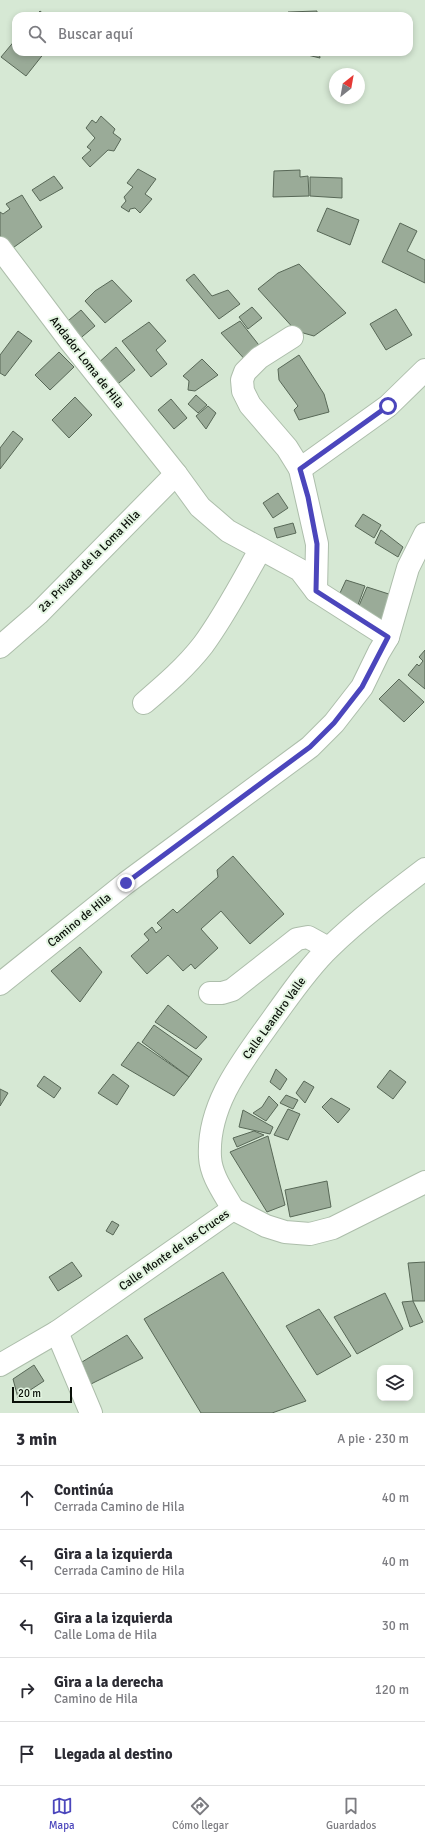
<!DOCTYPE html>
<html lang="es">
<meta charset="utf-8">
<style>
body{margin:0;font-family:Signika,sans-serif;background:#f7f7f7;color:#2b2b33}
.controls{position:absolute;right:12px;bottom:12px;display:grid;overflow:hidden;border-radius:8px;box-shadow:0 2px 6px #0003}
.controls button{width:36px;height:36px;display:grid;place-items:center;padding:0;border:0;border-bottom:1px solid #e1e1e2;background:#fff;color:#2b2b33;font:20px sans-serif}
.compass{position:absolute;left:329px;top:68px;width:36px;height:36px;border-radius:50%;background:#fff;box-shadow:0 2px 6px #0003;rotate:31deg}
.scale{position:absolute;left:12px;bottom:10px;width:60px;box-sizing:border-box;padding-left:4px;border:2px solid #0a1009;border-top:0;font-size:11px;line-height:14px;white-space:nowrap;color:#0a1009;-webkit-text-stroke:3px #e3f5e1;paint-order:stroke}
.stop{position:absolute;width:12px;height:12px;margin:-9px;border:3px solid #4b46bc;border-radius:50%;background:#fff}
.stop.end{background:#4b46bc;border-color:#fff;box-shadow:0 1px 4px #0008}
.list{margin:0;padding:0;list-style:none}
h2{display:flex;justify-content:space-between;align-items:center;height:52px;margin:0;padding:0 16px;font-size:17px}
h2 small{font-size:13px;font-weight:400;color:#7c7c81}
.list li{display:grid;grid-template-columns:26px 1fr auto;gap:12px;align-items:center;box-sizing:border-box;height:64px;padding:0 16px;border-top:1px solid #e1e1e2}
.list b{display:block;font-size:15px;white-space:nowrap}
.list p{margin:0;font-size:13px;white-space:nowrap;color:#7c7c81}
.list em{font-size:13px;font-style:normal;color:#7c7c81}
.icon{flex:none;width:22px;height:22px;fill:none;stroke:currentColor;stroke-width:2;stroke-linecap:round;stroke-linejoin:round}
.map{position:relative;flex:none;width:425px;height:1413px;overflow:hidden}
.search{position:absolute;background:#fff;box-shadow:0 2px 6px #0003;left:12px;right:12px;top:12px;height:44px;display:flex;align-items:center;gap:10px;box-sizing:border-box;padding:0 14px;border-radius:12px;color:#7c7c81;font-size:15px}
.sheet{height:372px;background:#fff}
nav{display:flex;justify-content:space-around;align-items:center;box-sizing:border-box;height:56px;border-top:1px solid #e1e1e2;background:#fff;font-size:11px;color:#7c7c81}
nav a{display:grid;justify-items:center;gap:2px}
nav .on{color:#4b46bc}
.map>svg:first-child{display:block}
</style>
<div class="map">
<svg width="425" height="1413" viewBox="0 0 425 1413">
<rect width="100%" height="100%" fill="#d6e8d4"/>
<g fill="#9aab98" stroke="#586857">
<path d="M40,11L46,16H35Z"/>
<path d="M317,11V16H289L288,12Z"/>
<path d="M16,39V52H45L26,76L1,57Z"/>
<path d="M295,52H319L320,58Z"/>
<path d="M101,116L115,129L113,133L121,139L114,151L108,150L90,167L82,158L91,150L87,147L95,138L86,128L92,120L96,123Z"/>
<path d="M138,169L156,179L145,194L152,199L140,213L135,208L130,209L129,212L121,207L126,201L124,197L133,187L127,183Z"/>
<path d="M300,170V177L308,176L309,196L273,197L274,171Z"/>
<path d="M54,176L63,188L40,201L32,190Z"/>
<path d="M310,177L342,178V198L310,196Z"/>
<path d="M22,195L42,227L10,250L0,244V212L3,214L10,209L6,204Z"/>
<path d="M327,208L359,220L350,245L317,231Z"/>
<path d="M400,223L417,231L407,251L425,260V283L382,262Z"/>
<path d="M299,264L346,313L314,336L296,331L258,289L278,273Z"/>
<path d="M194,274L212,296L228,290L240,304L219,319L186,280Z"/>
<path d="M112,280L132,301L105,323L85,301L95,291Z"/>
<path d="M252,307L262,318L248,329L239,317Z"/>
<path d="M396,309L412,335L386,350L370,324Z"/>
<path d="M81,310L95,326L77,341L63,325Z"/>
<path d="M240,321L262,349L248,363L221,333Z"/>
<path d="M149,322L166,341L156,350L167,364L151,377L122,341Z"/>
<path d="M18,331L32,341L5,376L0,373V355Z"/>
<path d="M116,347L135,370L114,387L96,365Z"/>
<path d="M59,352L74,367L50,390L35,375Z"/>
<path d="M299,355L324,394L329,412L299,420L294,410L298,406L279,380L278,369Z"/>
<path d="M202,359L218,375L195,391L188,390L189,381L183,376Z"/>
<path d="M196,395L207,405L198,413L188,404Z"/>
<path d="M75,397L92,415L69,438L52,420Z"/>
<path d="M171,399L187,418L174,429L158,410Z"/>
<path d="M208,406L216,413L206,429L196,416Z"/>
<path d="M13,431L23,439L0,469V448Z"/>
<path d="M278,493L288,508L273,518L263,503Z"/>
<path d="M363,514L381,525L374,538L355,526Z"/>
<path d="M293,523L296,533L277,538L274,528Z"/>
<path d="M381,530L403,547L398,557L375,543Z"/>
<path d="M346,580L365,586L358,605L340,593Z"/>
<path d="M367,587L398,597L387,627L358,608Z"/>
<path d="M425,650V689L408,675L417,664L419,666L423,661L419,657Z"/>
<path d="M399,679L424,702L404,722L379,699Z"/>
<path d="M233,856L284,914L250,944L221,911L201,929L218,948L195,969L191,964L183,971L168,955L147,974L131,956L149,940L144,934L152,927L156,933L162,928L157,923L173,909L177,913L218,877L217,870Z"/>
<path d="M80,947L102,972L80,1002L51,971Z"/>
<path d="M168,1005L207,1037L196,1049L155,1022Z"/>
<path d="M154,1025L202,1059L189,1077L142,1042Z"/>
<path d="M138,1042L189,1077L174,1096L121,1065Z"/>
<path d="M276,1069L287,1079L280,1090L270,1082Z"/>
<path d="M390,1070L406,1082L393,1099L377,1087Z"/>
<path d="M113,1074L129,1086L117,1105L98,1093Z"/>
<path d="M44,1076L61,1088L54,1098L37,1086Z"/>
<path d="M304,1081L314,1087L305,1103L296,1093Z"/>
<path d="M0,1089L8,1093L0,1106Z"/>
<path d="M286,1095L298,1100L293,1109L280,1103Z"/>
<path d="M269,1096L278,1105L266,1121L253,1113L262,1107Z"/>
<path d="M331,1098L350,1109L338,1123L322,1107Z"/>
<path d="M288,1109L300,1114L288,1140L274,1135Z"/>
<path d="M243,1110L273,1127L270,1134L239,1127Z"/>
<path d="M254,1131L264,1135L237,1147L233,1138Z"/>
<path d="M268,1136L285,1205L267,1212L230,1152Z"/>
<path d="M327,1181L331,1207L290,1217L285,1190Z"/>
<path d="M112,1221L119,1225L113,1235L106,1231Z"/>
<path d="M72,1262L82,1276L58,1291L49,1277Z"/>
<path d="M425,1262V1301H413L408,1263Z"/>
<path d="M223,1272L306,1401L272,1413H201L144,1319Z"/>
<path d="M385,1293L403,1329L357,1354L334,1317Z"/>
<path d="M413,1301L423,1322L410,1327L402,1302Z"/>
<path d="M319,1309L351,1356L317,1375L286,1326Z"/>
<path d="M127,1335L143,1358L91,1384L82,1362Z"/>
<path d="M34,1365L44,1381L18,1398L13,1379Z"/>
</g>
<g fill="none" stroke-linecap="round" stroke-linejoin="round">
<defs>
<g id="minor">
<path d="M0,248L70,341L176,474L200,507L228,531L300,570L316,591L388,637"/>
<path d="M292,337L259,358L245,372L242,380L243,391L250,405L287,448L300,469L317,544L316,591"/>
<path d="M300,469L388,406L425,370"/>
<path d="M0,647L38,614L176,474"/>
<path d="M144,703C165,685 186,667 203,645C225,615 242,582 260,550"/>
<path d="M0,984L126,883L310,747L334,723L362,687L379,652L388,637L408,568L425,534"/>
<path d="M210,993H222L232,990L297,939L308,937L328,948"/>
<path d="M233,1209C224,1193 211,1176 210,1157C207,1102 246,1057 276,1014C292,992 309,967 329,948C359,919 392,894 425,869"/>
<path d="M233,1209L266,1226L285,1232L310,1234L333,1228L425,1182"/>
<path d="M57,1332L91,1413"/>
<path d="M0,1365L57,1332L233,1209"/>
</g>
</defs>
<use href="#minor" stroke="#adbeab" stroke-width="24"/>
<use href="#minor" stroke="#fff" stroke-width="22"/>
</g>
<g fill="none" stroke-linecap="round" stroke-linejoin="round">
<path stroke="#4b46bc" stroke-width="5" d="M126,883L310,747L334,723L362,687L388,637L316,591L317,544L308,497L300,469L388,406"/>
</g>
<g text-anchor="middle" stroke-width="4" stroke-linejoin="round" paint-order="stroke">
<g font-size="12" fill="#0a1009" stroke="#e3f5e1">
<text transform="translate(87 362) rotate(52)" y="4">Andador Loma de Hila</text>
<text transform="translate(89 561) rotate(-45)" y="4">2a. Privada de la Loma Hila</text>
<text transform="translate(79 920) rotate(-39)" y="4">Camino de Hila</text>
<text transform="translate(274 1018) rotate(-54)" y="4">Calle Leandro Valle</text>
<text transform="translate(174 1250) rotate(-35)" y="4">Calle Monte de las Cruces</text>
</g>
</g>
</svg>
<div class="controls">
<button><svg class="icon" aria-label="layers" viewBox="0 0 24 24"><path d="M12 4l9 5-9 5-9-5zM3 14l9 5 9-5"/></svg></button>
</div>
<svg class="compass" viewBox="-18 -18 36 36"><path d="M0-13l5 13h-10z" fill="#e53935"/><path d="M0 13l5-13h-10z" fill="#7c7c81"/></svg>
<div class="scale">20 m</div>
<div class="stop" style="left:388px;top:406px"></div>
<div class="stop end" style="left:126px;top:883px"></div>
<div class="search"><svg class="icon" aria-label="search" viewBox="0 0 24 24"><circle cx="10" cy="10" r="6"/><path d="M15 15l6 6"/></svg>Buscar aquí</div>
</div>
<section class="sheet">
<h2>3 min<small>A pie · 230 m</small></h2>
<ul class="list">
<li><svg class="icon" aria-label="ahead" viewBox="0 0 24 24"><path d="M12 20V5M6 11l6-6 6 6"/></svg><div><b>Continúa</b><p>Cerrada Camino de Hila</p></div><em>40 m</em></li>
<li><svg class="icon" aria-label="left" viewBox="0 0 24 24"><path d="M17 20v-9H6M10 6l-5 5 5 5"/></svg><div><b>Gira a la izquierda</b><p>Cerrada Camino de Hila</p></div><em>40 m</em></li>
<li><svg class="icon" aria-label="left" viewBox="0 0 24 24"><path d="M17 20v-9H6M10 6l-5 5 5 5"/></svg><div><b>Gira a la izquierda</b><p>Calle Loma de Hila</p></div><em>30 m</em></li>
<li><svg class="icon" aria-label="right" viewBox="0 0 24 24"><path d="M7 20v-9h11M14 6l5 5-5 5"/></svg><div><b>Gira a la derecha</b><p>Camino de Hila</p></div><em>120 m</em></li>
<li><svg class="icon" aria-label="arrive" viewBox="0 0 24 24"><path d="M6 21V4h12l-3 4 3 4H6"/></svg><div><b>Llegada al destino</b></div></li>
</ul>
</section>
<nav>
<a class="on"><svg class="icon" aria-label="map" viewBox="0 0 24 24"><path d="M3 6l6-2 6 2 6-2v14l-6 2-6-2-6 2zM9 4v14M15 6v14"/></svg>Mapa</a>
<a><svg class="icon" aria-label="directions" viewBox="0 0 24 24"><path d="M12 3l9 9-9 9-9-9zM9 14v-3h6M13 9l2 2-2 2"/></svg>Cómo llegar</a>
<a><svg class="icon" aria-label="saved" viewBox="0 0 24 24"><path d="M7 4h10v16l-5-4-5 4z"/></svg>Guardados</a>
</nav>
